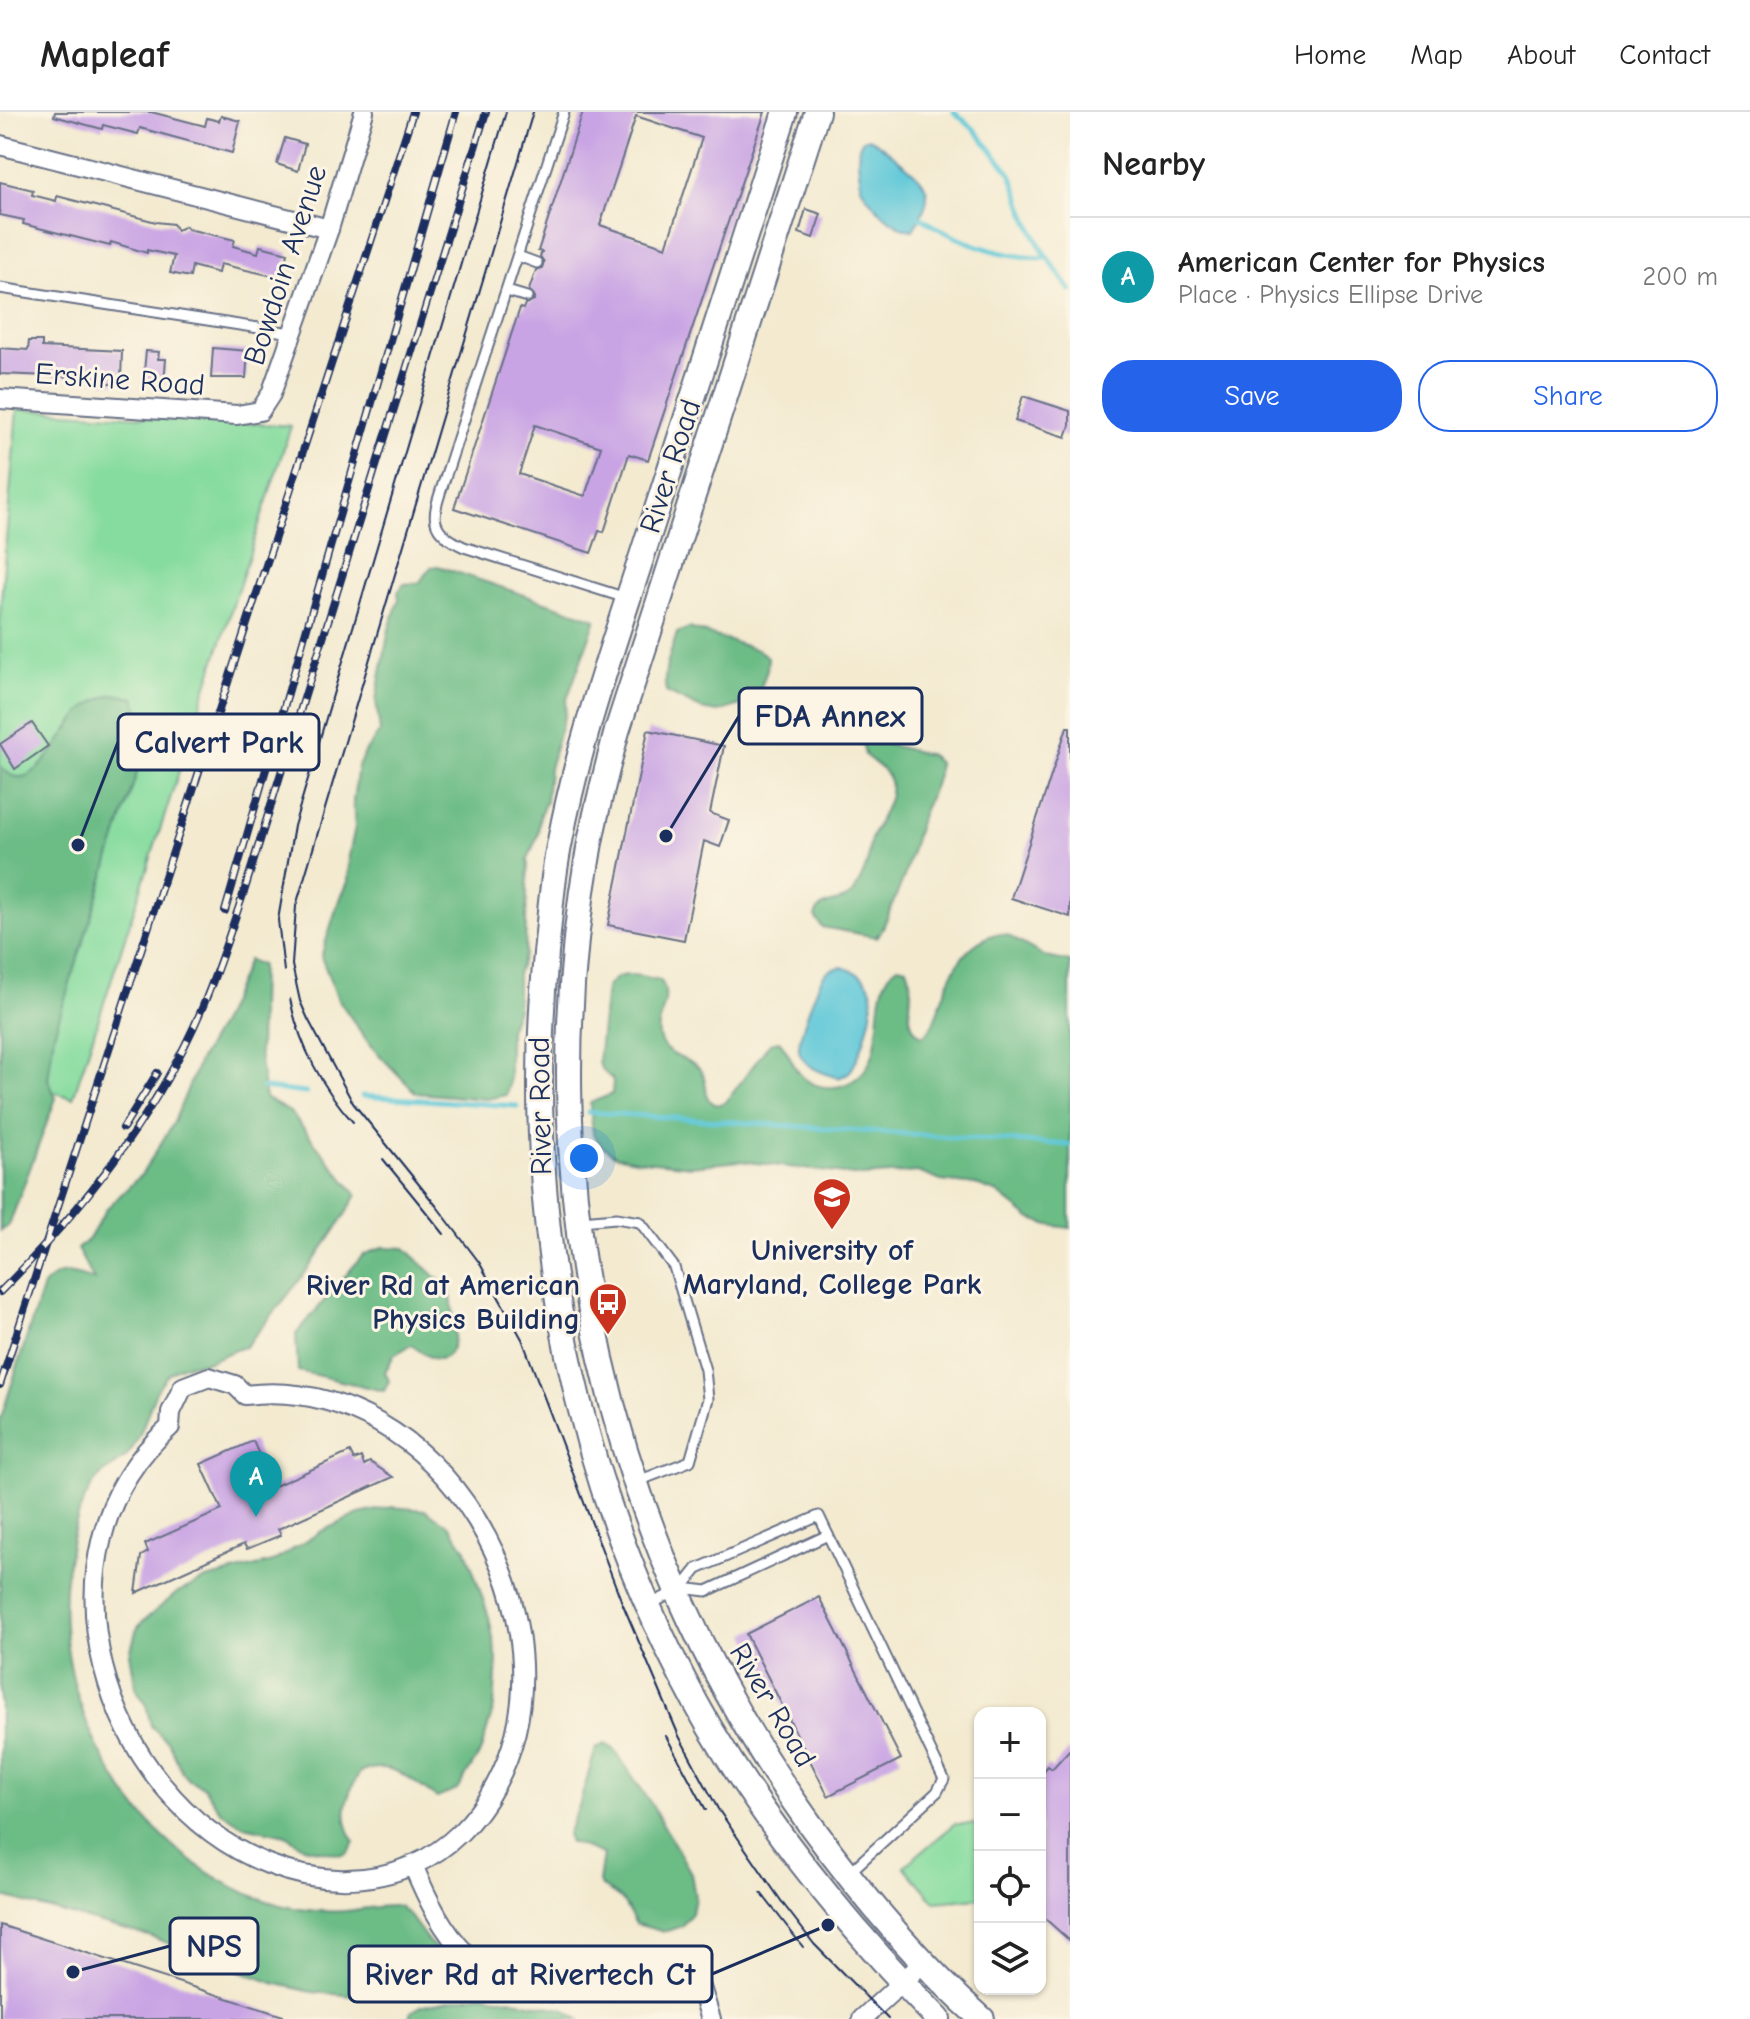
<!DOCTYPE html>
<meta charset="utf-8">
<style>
body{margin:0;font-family:"Comic Neue",sans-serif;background:#f6f6f6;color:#222}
.controls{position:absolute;right:24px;bottom:24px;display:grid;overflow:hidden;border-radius:16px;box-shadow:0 2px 6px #0004}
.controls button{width:72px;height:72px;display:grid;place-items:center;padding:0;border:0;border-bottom:2px solid #e0e0e0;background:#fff;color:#222;font:40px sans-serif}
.you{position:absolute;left:584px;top:1046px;width:28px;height:28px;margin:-20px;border:6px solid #fff;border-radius:50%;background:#1a73e8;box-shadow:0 0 0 12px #1a73e833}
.badge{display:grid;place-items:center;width:52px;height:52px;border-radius:50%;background:#2563eb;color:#fff;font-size:26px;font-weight:700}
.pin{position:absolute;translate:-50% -66px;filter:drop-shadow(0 2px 4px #0008)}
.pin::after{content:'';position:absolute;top:42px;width:28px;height:24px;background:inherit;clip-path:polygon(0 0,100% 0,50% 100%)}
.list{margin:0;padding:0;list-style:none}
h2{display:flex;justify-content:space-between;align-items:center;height:104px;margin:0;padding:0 32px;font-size:34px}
h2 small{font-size:26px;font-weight:400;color:#767676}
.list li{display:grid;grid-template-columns:52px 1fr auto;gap:24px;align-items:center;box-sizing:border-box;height:120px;padding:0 32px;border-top:2px solid #e0e0e0}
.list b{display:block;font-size:30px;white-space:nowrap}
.list p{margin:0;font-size:26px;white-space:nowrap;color:#767676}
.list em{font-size:26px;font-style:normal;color:#767676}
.actions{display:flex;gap:16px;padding:24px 32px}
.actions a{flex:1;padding:18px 0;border:2px solid #2563eb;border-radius:32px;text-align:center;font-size:28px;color:#2563eb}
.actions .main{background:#2563eb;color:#fff}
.icon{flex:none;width:44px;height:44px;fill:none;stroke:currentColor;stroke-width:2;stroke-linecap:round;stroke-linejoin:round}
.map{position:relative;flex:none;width:1070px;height:1907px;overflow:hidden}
header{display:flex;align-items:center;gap:48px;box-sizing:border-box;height:112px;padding:0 40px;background:#fff;border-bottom:2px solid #e0e0e0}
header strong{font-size:38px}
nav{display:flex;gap:44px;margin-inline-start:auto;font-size:28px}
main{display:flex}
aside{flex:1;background:#fff}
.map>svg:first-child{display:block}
</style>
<header>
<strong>Mapleaf</strong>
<nav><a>Home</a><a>Map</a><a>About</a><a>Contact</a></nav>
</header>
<main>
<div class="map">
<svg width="1070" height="1907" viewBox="0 0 1070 1907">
<rect width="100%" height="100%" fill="#fcf5e5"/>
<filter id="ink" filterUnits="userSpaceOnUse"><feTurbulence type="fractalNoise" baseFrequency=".0125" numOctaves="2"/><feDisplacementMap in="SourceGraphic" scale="16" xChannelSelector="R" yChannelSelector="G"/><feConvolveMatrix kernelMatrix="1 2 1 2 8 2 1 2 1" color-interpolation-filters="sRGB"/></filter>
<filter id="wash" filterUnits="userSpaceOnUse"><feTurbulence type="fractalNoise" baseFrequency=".006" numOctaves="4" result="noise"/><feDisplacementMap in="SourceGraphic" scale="32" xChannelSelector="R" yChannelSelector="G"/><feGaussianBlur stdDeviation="1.8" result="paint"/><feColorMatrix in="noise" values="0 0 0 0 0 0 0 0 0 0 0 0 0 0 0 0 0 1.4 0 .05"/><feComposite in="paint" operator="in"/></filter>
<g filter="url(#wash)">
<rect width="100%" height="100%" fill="#f3ead0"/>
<g fill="#86dc9f" stroke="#50867e" stroke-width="2">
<path d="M17,297L291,314L73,986L0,964V502Z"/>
<path d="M955,1712H976L980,1716V1730L976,1735L980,1739V1786L935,1790L904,1754Z"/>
</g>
<g fill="#6cbc86" stroke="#447672" stroke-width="2">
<path d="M438,454L596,507L566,590L565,602L549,656L546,690L540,702L538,723L528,747L525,842L517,862V896L509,918V972L506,983L487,987L416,981L370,933L338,887L321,845L337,794L348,770L349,743L355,715L353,688L358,654L367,637L380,620L376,588L389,517L399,487L398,480L404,472L419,471L431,455Z"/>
<path d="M689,516L758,538L768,545L767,558L758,584L750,590L718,600L701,597L666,580C662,559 671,541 677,521Z"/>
<path d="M114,582L134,586L145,611L141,648L54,922L48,967L56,986L9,1113L0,1119V653C29,693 62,622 77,605C87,592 99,587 114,582Z"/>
<path d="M870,628L930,643L938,651V663L921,705L904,765L882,818L876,825L822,815L815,805C819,786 844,794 854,780C859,771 867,755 868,746C869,739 869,733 871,727C877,711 894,687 890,669C887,658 873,651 865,643L863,633Z"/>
<path d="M996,822L1007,823L1046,845L1070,850V1116L1049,1113L1029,1106L998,1081L976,1073L941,1069L918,1060L861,1064L741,1049L691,1054L635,1048L616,1044L602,1034L593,1022L590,991L612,982L613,968L602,958L598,950L606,876C618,856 639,864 660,868C675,886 653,908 660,928C667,948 696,945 703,963C706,970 706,980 708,987L716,993L726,990L770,931L779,929C792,941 791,958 808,969C819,976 833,977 844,973C898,953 862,877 898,854L907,856C919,882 898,909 922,924C944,916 939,839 996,822Z"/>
<path d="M248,848L261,853L259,940L265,986L290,1000L357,1083C325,1138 286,1187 245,1235C231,1238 220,1246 206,1250C198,1252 189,1251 182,1254C146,1268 151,1319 126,1344C117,1355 102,1358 94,1371C77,1395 71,1428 67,1457C48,1594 134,1744 267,1789C291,1797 319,1801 345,1799C363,1797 380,1793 399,1794L409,1803L429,1830L455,1853L459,1864L455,1872L442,1878L366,1885L312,1880L273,1871L149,1824L0,1784V1309L43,1174C61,1154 72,1162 94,1168L77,1137L89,1127L107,1096L142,1062L174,1010L199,949L222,908Z"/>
<path d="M383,1135L405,1136L450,1178C452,1194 464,1243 439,1247C430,1248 418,1237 411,1233L394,1243L385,1260L389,1269L384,1279L298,1259L296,1222L363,1143Z"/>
<path d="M392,1395L425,1398L450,1414L466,1438L489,1505L497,1548L494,1595L480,1641L457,1678L437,1686C409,1668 395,1647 360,1660C346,1684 338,1705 355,1730L348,1741L342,1743L304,1735L286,1723L244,1714L220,1699L204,1675L189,1668L183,1661L168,1630L151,1614L146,1592L136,1577L130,1542L136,1519L141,1511L178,1480L206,1467L272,1450L322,1419L359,1402Z"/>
<path d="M605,1632L614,1637L650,1690L691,1761L695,1785L692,1801L682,1814L664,1820L636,1812L622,1788L603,1775L599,1770L603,1742L570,1730L567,1722L579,1694L596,1636Z"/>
<path d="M481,1882L563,1897L579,1907H408L411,1900L423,1893Z"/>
</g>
<g fill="#5dc7d8" stroke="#3c7b9b" stroke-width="2">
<path d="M868,26C880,31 890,41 900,49C933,75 934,82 913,118C893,117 871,92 861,75L858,48L859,34L863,28Z"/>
<path d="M842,855C854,859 866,864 871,877C877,892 862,940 853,955C850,961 844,964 838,966C824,961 803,956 799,938C797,928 818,869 825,862C830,857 835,856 842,855Z"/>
</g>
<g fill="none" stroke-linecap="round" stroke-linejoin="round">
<g stroke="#5dc7d8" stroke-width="5">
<path d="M954,0L974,17L1011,62L1025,101L1041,136L1070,178"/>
<path d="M920,105C957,130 1003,146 1048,146"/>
<path d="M263,976L306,981"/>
<path d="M362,984L517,994"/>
<path d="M588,1000L1070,1033"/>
</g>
</g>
<g id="blocks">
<g fill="#c9a4e4" fill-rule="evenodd">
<path d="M55,0H151L205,14L207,6L219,9L221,4L240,9L232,41L140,16L138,22L103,13L102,17L54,4Z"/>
<path d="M583,0H765L648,348L629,342L604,420L599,419L591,441L454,396L520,196L523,197L525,192L534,188V183L529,178L536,158L542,156L544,150L540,144L542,140L538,139ZM636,4L702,26L666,135L600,113ZM535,313L601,335L585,384L519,362Z"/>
<path d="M285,26L305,32L298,59L277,52Z"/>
<path d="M0,70L33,78L32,83L56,89L57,84L156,110L173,112L177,118L186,114L188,117L235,128L233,134L258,141L260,134L288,141L282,166L220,152L218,161L192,154L190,165L170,161L174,144L147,138V141L111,130L110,134L23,112L24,108L0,103Z"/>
<path d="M806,97L821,102L813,126L799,121Z"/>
<path d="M29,229H42V235L122,239L121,268H117V271H103V266L0,262V236L28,238Z"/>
<path d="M213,236L248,239L246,266H211Z"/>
<path d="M146,239L159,240L158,247H166L164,271L143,269Z"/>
<path d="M1023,284L1070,299V313L1066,325L1015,309Z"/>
<path d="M32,611L48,634L15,657L0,632Z"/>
<path d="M1067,615H1070V805L1011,786Z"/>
<path d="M648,618L724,634L710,701L729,708L720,735L704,729L684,828L608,813Z"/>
<path d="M253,1329L273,1375L350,1340L354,1348L361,1345L364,1353L370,1350L393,1365L278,1417L281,1423L247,1437L244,1432L136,1481L141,1444L148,1440L145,1432L222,1398L201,1352Z"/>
<path d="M819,1485L901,1647L828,1684L746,1522Z"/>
<path d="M1070,1637V1829L1040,1802V1663L1048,1654L1052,1657Z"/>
<path d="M0,1813L283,1904L282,1907H0Z"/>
</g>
</g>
</g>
<g filter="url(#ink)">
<use href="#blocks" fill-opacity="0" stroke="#677086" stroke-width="2"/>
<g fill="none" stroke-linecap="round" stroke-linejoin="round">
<defs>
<g id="service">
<path d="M564,0L445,366C434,401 424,417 464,435L626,486"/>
<path d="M518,144L537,151"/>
<path d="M0,176L291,221"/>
<path d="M507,179L527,185"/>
<path d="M581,1109L616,1106L640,1110L674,1155L705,1258L708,1287L690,1349L638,1369"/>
<path d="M682,1476L707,1479L828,1423"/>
<path d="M651,1492L682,1476L697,1457L819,1404L944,1667L937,1680L850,1760"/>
</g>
<g id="minor">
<path d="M0,33L329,117"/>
<path d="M0,287L237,303L260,299L271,282L329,117L364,0"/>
<path d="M209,1265L235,1273L245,1283C439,1259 585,1509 495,1674C477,1708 449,1737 413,1753C367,1773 315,1771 268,1752C103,1687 27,1439 170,1315L171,1300L183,1275Z"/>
<path d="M413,1753C443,1826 475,1874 560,1881L699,1869L711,1907"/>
<path d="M862,1907L924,1850"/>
</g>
<g id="tertiary">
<path d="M785,0C739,140 694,281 649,422C617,523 580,624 560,729C552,766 550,804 546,841C521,1111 574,1380 710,1616C773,1723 851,1818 938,1907"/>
<path d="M817,0L617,619C607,657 596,696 589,736C528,1075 608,1431 809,1711C860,1781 917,1850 982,1907"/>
</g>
</defs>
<use href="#service" stroke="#677086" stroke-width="13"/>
<use href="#minor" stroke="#677086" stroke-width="22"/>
<use href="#tertiary" stroke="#677086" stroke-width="28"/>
<use href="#service" stroke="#fff" stroke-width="9"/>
<use href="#minor" stroke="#fff" stroke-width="18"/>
<use href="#tertiary" stroke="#fff" stroke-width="24"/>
<g stroke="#1b2f5e" stroke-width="2">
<path d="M533,0L296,794L292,853L300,889L308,907L353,991L438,1096L479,1150L522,1227L621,1488L679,1624L718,1697L784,1793L814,1832L888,1907"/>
<path d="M284,859L278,808L294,714L506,0"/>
<path d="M290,887C299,932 322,976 353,1010"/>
<path d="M383,1047L444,1122"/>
<path d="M666,1624L706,1698"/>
<path d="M761,1781L803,1835"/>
</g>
<defs>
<g id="rail">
<path d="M225,799L456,0"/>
<path d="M123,1016L157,961"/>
<path d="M0,1180C81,1099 154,1007 200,901C217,862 230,820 244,780L486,0"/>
<path d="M0,1273L413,0"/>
</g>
</defs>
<use href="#rail" stroke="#1b2f5e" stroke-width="8"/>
<use href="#rail" stroke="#fcf5e5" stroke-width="5" stroke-dasharray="15" stroke-linecap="butt"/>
</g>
</g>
<defs>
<symbol id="university-pin" viewBox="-11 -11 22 30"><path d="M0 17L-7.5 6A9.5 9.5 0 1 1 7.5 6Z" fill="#c8321e" stroke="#fcf5e5"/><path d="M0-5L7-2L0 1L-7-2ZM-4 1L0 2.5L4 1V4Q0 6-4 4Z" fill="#fff"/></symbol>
<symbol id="bus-pin" viewBox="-11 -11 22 30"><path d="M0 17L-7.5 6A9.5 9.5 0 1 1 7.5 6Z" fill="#c8321e" stroke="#fcf5e5"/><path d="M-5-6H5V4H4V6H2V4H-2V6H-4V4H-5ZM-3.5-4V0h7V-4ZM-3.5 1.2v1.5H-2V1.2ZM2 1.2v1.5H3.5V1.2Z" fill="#fff"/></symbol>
</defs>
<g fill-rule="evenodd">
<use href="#university-pin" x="810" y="1063" width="44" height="60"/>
<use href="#bus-pin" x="586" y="1168" width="44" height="60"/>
</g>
<g text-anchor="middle" stroke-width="6" stroke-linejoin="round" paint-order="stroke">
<g font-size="30" fill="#1b2f5e" stroke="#fcf5e5">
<text transform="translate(285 153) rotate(-72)" y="10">Bowdoin Avenue</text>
<text transform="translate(120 267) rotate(4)" y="10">Erskine Road</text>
<text transform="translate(670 354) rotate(-72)" y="10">River Road</text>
<text transform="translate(540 994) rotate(-91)" y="10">River Road</text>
<text transform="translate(773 1593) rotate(59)" y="10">River Road</text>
</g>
<g font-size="30" font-weight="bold" fill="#1b2f5e" stroke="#fcf5e5">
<text x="832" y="1148">University of<tspan x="832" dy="34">Maryland, College Park</tspan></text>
<text x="580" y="1183" text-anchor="end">River Rd at American<tspan x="580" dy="34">Physics Building</tspan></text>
</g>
</g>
<path fill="none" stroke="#1b2f5e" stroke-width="3" d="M666 724L739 604M78 733L118 630M73 1860L170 1834M828 1813L712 1862"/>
<g fill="#1b2f5e" stroke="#fcf5e5" stroke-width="3">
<circle cx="666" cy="724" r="8"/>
<circle cx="78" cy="733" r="8"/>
<circle cx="73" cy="1860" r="8"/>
<circle cx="828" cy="1813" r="8"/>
</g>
<g fill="#fcf5e5" stroke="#1b2f5e" stroke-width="3">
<rect x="739" y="576" width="183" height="56" rx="8"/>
<rect x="118" y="602" width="201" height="56" rx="8"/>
<rect x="170" y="1806" width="88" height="56" rx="8"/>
<rect x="349" y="1834" width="363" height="56" rx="8"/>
</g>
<g font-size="32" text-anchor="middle" font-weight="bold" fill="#1b2f5e">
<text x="830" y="615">FDA Annex</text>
<text x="219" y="641">Calvert Park</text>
<text x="214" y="1845">NPS</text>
<text x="530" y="1873">River Rd at Rivertech Ct</text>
</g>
</svg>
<div class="controls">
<button>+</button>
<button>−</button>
<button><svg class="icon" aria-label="locate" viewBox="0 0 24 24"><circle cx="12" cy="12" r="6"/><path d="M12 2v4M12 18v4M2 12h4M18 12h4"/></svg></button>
<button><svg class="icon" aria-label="layers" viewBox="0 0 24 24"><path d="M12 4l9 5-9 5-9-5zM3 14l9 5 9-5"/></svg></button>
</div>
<div class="you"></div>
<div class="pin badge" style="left:256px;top:1405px;background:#0f9aa8">A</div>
</div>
<aside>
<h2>Nearby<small></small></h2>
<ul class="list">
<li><span class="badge" style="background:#0f9aa8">A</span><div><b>American Center for Physics</b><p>Place · Physics Ellipse Drive</p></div><em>200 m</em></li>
</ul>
<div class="actions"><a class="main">Save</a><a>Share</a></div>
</aside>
</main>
